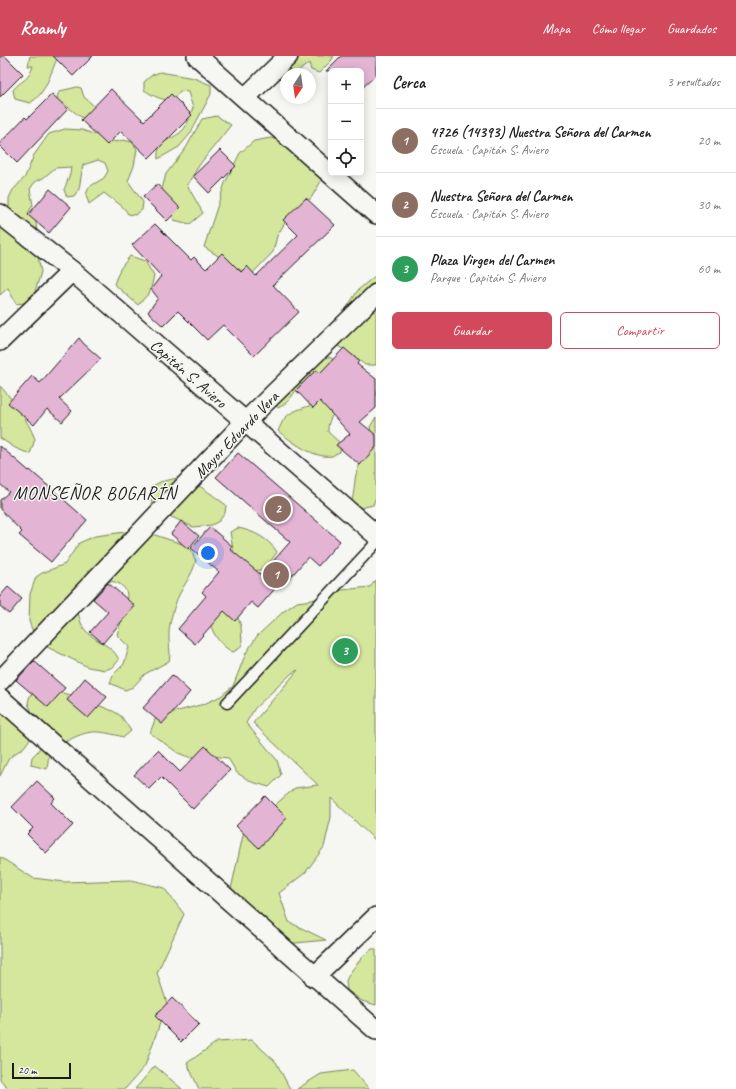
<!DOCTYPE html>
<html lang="es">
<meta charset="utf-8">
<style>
body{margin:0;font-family:Caveat,sans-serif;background:#f2f2f2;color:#222}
.controls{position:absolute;right:12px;top:12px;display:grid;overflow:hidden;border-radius:6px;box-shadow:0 2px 10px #0003}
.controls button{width:36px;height:36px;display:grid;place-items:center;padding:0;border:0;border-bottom:1px solid #e0e0e0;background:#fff;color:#222;font:20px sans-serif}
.compass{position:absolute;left:280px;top:12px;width:36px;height:36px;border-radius:50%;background:#fff;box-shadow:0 2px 10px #0003;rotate:193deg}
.scale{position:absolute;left:12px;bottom:10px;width:59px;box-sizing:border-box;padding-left:4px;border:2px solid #1c1c1c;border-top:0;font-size:11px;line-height:14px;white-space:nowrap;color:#1c1c1c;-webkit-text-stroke:3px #f6f6f2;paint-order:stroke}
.you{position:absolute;left:208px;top:497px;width:14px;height:14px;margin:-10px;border:3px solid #fff;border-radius:50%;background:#1a73e8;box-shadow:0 0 0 6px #1a73e833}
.badge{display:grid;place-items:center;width:26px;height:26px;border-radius:50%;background:#d1495b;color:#fff;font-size:13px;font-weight:700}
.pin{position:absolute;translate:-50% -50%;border:2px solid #fff;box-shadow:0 1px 4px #0006}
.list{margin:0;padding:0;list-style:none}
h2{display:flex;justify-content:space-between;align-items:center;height:52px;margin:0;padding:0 16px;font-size:17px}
h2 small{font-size:13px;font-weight:400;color:#767676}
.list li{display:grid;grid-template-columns:26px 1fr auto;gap:12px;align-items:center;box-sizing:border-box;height:64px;padding:0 16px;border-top:1px solid #e0e0e0}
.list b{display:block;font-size:15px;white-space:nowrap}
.list p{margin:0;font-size:13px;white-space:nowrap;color:#767676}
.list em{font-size:13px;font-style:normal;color:#767676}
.actions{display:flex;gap:8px;padding:12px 16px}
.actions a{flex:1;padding:9px 0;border:1px solid #d1495b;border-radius:6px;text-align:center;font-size:14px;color:#d1495b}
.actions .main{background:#d1495b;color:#fff}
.icon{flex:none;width:22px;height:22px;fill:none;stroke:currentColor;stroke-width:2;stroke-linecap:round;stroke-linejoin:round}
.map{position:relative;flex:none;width:376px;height:1033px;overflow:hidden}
header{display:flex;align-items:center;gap:24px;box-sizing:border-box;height:56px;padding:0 20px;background:#d1495b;color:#fff}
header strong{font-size:19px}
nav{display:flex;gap:22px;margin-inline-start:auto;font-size:14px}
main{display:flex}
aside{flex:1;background:#fff}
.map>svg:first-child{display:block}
</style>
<header>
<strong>Roamly</strong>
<nav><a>Mapa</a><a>Cómo llegar</a><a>Guardados</a></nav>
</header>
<main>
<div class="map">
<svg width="376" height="1033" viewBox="0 0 376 1033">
<rect width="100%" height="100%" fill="#f6f6f2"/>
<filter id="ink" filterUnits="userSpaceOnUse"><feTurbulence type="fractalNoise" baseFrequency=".025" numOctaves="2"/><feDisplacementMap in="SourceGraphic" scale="8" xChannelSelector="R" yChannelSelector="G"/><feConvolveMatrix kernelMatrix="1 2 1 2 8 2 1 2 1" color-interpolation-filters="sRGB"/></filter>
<g filter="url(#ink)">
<g fill="#d4e79c" stroke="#78825c">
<path d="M30,0H58C51,16 46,38 30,47L15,43L13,34C22,23 28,26 33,10H28Z"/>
<path d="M288,0H334L331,5L319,17L311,14L309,7L295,18H286V23L282,19Z"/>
<path d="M160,16L194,22L211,29V38L190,78L179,91L158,103C156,84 171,85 182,75C188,70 190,58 193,52L188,36L180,35C170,50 157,42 144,34V26L152,19Z"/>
<path d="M77,31L81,32L84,41L94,50V54L83,62C74,57 68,49 58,46C57,41 57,39 60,35Z"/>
<path d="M217,60L231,69L200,108L187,129L203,157L190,168L174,164L162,133L166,118L186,92L202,63Z"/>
<path d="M65,73L82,74L116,86L123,84L132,86L137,93L134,110L128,125L143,146L142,154L135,159L128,158C122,147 113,145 104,137L89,148L86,139L89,131L104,122L108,115L105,107L98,104L83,109L79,133L74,140L67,141L64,134L70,118L71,111L55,112L43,122L35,126L30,133L33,149L28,157L36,166L38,200L41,216L32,246L16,248L8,232L0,239V149L9,151V142L13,134L25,121L34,99L49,78Z"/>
<path d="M271,82L305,90L323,112L320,127L311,142L286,165L277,180L273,196L250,220L204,191L225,127L240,97L254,85Z"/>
<path d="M130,200L145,205L154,220L150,236L138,249L114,228L120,213Z"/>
<path d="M376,219V309H365L351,298L336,289L343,258L358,234Z"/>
<path d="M326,300L333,303L339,308L349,343C338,353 327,360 328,376L340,387V396C337,397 334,399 332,400C314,403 291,385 278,375C280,371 282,366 284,363C293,352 309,352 321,345L314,322C294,326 296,344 278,352L273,345Z"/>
<path d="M0,330C15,346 27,363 35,383L30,398L15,392L0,382Z"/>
<path d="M376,361V441L373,449L348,455C350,450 352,445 353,440C355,432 354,423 357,415C364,395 376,400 370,371Z"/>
<path d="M177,422C195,424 211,438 226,449L225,457L219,465L212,469L193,471L159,455L152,448L151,438L153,430L160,426Z"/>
<path d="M238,472C254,475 269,483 277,496C262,518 261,517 236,510L230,476Z"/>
<path d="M140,474L188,490L196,504C193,520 180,532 175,549C172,557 168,574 169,583C169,591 171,597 169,605L145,618L133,631L125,634L110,627L113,619L124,608L129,591L117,579C120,567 126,552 127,540C127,536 125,532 121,529C104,517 87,539 77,551C79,559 80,569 86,575C96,586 113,589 119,604L113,611L105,614L88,611L41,588L35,582L29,565L30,538L36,521L42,517L65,508L79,487L95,480Z"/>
<path d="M376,524V785L331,742V761L324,791L305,817L279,837L289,866L326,884L275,889L245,872L229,842L244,775L295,732L318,729L253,667L298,614L292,617L255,652L246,667L277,704L281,719L269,731L252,726L237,717L228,702L212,700L194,703L178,697L150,677L156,661L204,648L221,640L233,630L246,597L257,580L284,555L297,546L312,544L342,534L370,531Z"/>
<path d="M209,546L232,555L238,562L241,570L242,588L240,592L233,596C222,591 212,578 210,566C209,559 209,552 209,546Z"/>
<path d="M0,636L33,679L24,691L9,702L0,720Z"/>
<path d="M38,636H56L72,639L113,655L121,660L131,675L124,681C99,675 91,672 67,685C62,687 55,690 51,695C48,699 48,708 47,713L31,709L32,701L38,695L42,687L41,679L28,647L30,639Z"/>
<path d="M0,801L33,822L65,826L131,824L164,832L184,858L157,917L167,947L145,1010L125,1033H8L0,1023Z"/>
<path d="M372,893H376V949L362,945L347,934C347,931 346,928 346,925C348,917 365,897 372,893Z"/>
<path d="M252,984L276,1006L290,1033H199L187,1007L217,986Z"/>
<path d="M155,1010L182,1033H135Z"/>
<path d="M353,1014L369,1033H297L321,1018Z"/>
</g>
<g fill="#e4b4d5" stroke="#1c1c1c">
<path d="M0,0H5L23,18L0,41Z"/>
<path d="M53,0H93L73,20Z"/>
<path d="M341,0H376V19L361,33V15H326Z"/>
<path d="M111,33L144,65L171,38L192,59L149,102L121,75L107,89L81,64Z"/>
<path d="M52,38L68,53L17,107L0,90V87L25,61L27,63Z"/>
<path d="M220,94L236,110L209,137L193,120Z"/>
<path d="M157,128L180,152L167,165L143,141Z"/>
<path d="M50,133L71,151L49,177L28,159Z"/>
<path d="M306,142L335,169L273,229L299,256L254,300L223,269L207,284L178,255L163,270L148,256L158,242L151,233L161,220L132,189L155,168L191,204L194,201L206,213L222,197L241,216L247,210L256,220L298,179L283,164Z"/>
<path d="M79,282L84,288L101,303L59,343L72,355L62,366L47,353L34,369L8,347L32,320L40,327Z"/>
<path d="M344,292L359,305L357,308L376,323V352L360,366L376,379V391L360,409L336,389L350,378L320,345L313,352L296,334L316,314L320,317Z"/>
<path d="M0,390L29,415L30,414L87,464L51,506L19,479L22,476L0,453V444L9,436L0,428Z"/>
<path d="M238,397L340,485L318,510L308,501L283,530L280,527L258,552L251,546L235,565L224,555L195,588L178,573L206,540L202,536L219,516L191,492L210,471L232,490L230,493L261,519L290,486L216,421Z"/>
<path d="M181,465L199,480L188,493L171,478Z"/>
<path d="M108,527L135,550L103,587L90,576L108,556L93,543Z"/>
<path d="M8,531L22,543L9,558L0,550V540Z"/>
<path d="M34,605L65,632L48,651L16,624Z"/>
<path d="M172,619L190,636L162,668L143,652Z"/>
<path d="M85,622L107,641L88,662L67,644Z"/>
<path d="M205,690L230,714L193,753L161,721L149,733L134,719L158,694L180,716Z"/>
<path d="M37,725L55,742L51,747L73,769L46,797L27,778L33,772L12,751Z"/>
<path d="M265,740L287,762L259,792L236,770Z"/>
<path d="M172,942L199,968L181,986L155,960Z"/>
</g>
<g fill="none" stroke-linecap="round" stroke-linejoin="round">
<defs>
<path id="lane" d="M227,647L376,487"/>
<g id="street">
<path d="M197,0L376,158"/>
<path d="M245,42L288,0"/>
<path d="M0,158L72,215L376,479"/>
<path d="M0,285L72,215"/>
<path d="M0,625L245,366L376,238"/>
<path d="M0,642L376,974"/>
<path d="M314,921L376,861"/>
</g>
</defs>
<use href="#lane" stroke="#1c1c1c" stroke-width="13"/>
<use href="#street" stroke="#1c1c1c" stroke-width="22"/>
<use href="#lane" stroke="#f6f6f2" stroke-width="10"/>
<use href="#street" stroke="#f6f6f2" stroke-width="19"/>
</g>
</g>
<g text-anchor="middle" stroke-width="3" stroke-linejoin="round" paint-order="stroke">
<g font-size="16" fill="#1c1c1c" stroke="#f6f6f2">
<text transform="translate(189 317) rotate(41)" y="6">Capitán S. Aviero</text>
<text transform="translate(236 378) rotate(-46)" y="6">Mayor Eduardo Vera</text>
</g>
<g font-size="18" letter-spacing="1" fill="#1c1c1c" stroke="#f6f6f2">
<text x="95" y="443">MONSEÑOR BOGARÍN</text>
</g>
</g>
</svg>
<div class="controls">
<button>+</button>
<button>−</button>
<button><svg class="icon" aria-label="locate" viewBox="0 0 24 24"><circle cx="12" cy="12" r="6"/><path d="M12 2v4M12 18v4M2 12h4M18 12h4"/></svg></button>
</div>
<svg class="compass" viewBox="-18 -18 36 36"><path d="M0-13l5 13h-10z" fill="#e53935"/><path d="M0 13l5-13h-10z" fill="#767676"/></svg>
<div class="scale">20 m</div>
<div class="you"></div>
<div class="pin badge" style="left:276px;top:519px;background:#8d6e63">1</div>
<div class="pin badge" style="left:278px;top:453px;background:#8d6e63">2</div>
<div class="pin badge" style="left:345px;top:595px;background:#2e9e5b">3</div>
</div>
<aside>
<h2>Cerca<small>3 resultados</small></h2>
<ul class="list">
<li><span class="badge" style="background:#8d6e63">1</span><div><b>4726 (14393) Nuestra Señora del Carmen</b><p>Escuela · Capitán S. Aviero</p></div><em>20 m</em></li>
<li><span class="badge" style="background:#8d6e63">2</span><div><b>Nuestra Señora del Carmen</b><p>Escuela · Capitán S. Aviero</p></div><em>30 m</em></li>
<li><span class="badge" style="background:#2e9e5b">3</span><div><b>Plaza Virgen del Carmen</b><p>Parque · Capitán S. Aviero</p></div><em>60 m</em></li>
</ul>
<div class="actions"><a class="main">Guardar</a><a>Compartir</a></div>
</aside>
</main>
